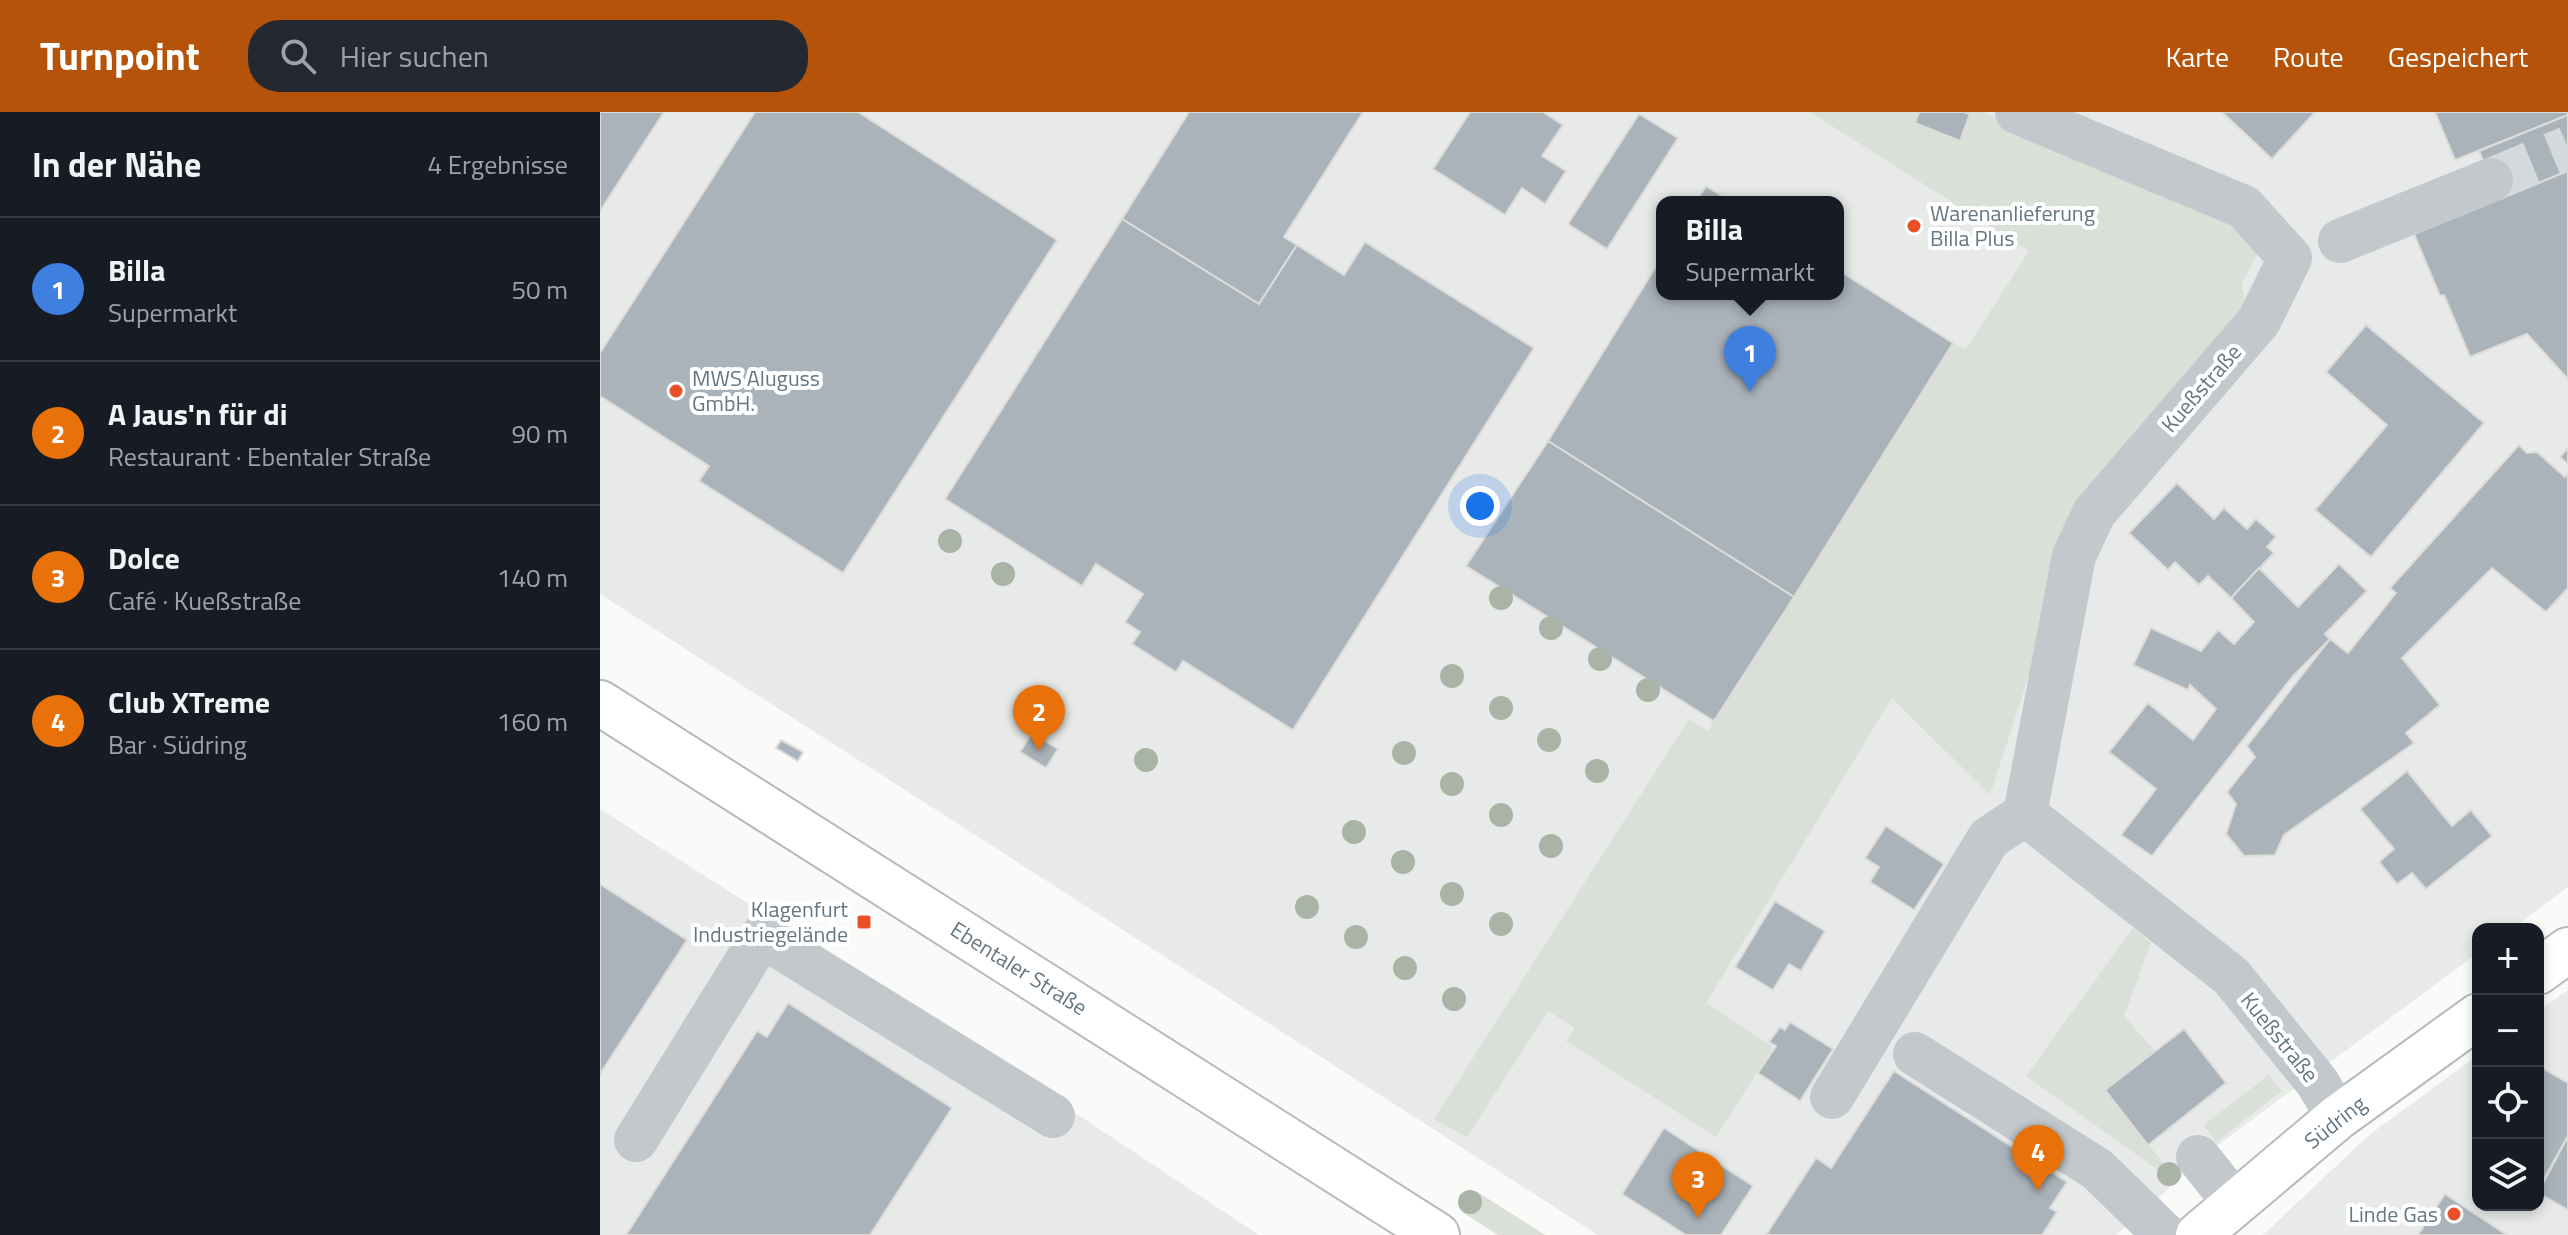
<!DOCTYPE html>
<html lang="de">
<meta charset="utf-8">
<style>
body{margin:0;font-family:"Titillium Web",sans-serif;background:#242831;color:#f1f3f6}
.controls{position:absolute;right:24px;bottom:24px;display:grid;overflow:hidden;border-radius:16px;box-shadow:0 4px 12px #0003}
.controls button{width:72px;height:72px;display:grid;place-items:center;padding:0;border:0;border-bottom:2px solid #363941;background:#171b24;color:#f1f3f6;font:40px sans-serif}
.you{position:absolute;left:880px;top:394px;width:28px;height:28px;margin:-20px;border:6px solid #fff;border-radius:50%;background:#1a73e8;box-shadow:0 0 0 12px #1a73e833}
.badge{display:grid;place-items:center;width:52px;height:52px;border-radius:50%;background:#b45309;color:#fff;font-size:26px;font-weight:700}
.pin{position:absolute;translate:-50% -66px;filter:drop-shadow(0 2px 4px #0008)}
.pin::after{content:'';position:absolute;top:42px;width:28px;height:24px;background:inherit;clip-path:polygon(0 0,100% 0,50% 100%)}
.popup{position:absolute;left:1056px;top:84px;width:188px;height:104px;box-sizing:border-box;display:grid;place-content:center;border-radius:16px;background:#171b24;filter:drop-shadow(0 2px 6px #0005);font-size:26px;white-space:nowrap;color:#9ea1a6}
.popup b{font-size:30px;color:#f1f3f6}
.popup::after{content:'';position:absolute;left:50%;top:100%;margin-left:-16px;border:16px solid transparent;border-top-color:#171b24}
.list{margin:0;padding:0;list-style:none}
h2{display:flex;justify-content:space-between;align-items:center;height:104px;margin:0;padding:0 32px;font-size:34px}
h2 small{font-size:26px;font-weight:400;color:#9ea1a6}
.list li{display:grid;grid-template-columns:52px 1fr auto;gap:24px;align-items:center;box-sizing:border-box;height:144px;padding:0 32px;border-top:2px solid #363941}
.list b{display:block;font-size:30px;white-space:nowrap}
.list p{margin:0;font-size:26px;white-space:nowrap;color:#9ea1a6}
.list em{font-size:26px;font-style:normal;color:#9ea1a6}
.icon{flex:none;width:44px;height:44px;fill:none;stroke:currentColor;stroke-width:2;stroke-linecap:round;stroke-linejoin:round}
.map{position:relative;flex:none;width:1968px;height:1123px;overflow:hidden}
header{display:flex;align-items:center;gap:48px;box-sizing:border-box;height:112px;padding:0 40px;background:#b45309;color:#fff}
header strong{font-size:38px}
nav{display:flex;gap:44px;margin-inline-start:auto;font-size:28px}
.search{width:560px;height:72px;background:#242831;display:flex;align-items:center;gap:20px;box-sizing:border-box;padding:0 28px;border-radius:32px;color:#9ea1a6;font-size:30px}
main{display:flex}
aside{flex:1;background:#171b24}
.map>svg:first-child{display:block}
</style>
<header>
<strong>Turnpoint</strong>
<div class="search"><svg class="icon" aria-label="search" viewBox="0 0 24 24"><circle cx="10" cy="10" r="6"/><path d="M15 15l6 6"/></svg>Hier suchen</div>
<nav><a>Karte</a><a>Route</a><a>Gespeichert</a></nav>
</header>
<main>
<aside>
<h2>In der Nähe<small>4 Ergebnisse</small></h2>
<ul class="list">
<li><span class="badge" style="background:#3f7fe0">1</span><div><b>Billa</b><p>Supermarkt</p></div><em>50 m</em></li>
<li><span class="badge" style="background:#e8710a">2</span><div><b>A Jaus'n für di</b><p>Restaurant · Ebentaler Straße</p></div><em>90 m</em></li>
<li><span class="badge" style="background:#e8710a">3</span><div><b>Dolce</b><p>Café · Kueßstraße</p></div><em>140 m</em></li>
<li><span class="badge" style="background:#e8710a">4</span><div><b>Club XTreme</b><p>Bar · Südring</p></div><em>160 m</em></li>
</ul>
</aside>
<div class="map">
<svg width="1968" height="1123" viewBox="0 0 1968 1123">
<rect width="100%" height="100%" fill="#fafaf8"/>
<g fill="#e8e9e9" fill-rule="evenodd">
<path d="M0,0H1968V775L1911,817H1878V841L1618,1033L1516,1123H998L0,482ZM1062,90H1238V182H1062Z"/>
<path d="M0,697L448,983L659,1123H0Z"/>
<path d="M1968,878V1123H1663L1769,1023L1878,943V1093H1938V899Z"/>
</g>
<g fill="#dadfd7">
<path d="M1210,0H1383L1638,105L1658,140L1642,171L1646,202L1485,390L1390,683L1292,586L1106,891L1173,935L1116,1025L966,929L975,916L948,899L867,1025L834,1007L1089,607L1108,619L1353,231L1366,237L1429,139Z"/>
<path d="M1533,816L1551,831L1524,904L1555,939L1506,978L1573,1064L1571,1067L1426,964Z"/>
<path d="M1669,963L1682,979L1616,1030L1604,1013Z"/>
<path d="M876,1079L945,1123H898L862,1100Z"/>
</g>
<g fill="#aab3ba" stroke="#dcdcda" stroke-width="2">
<path d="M0,0H64L0,99Z"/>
<path d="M155,0H258L457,128L243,461L99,369L109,354L0,284V241Z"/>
<path d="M589,0H763L684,125L697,133L659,192L522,107Z"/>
<path d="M870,0H943L963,13L942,44L966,59L945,92L922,76L905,103L833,57Z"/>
<path d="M1319,0H1364L1370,2L1360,29L1315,11Z"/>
<path d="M1622,0H1715L1672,47Z"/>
<path d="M1835,0H1968V3L1855,48Z"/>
<path d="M1039,2L1078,26L1007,137L968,112Z"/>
<path d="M1968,3V59L1899,87L1879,39Z"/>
<path d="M1968,59V267L1927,222L1870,245L1844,183L1840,184L1814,122Z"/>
<path d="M1106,74L1131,90H1096Z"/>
<path d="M522,107L659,192L697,133L744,163L765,130L934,236L693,618L583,549L576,560L532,532L540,520L525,510L543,482L496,452L482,474L345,387Z"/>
<path d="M1062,145V182H1238V158L1353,231L1194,485L948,329Z"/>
<path d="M1766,213L1884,311L1771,445L1715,398L1787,313L1726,260Z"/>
<path d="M948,329L1194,485L1114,609L866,454Z"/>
<path d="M1919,333L1927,341L1937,340L1965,365L1968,362V476L1946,500L1892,456L1802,546L1840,593L1806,621L1814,631L1684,723L1675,743L1644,744L1626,722L1636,692L1627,680L1655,645L1647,634L1730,527L1748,541L1796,481L1790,476Z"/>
<path d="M1968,336V352L1960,345Z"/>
<path d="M1577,371L1614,407L1624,396L1647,417L1656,407L1676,425L1667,435L1674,441L1631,486L1608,464L1599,473L1575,450L1568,458L1529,421Z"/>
<path d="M1739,452L1767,479L1725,522L1730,527L1693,564L1552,744L1521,723L1556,677L1509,640L1548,591L1593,628L1616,597L1590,573L1588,578L1533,553L1551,516L1601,539L1618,518L1634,532L1654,510L1631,486L1659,456L1698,495Z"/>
<path d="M432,621L458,637L446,656L420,640Z"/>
<path d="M181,628L203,640L198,649L176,636Z"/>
<path d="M1807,659L1852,714L1871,698L1892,724L1826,777L1812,761L1797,772L1779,750L1794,737L1760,697Z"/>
<path d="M1286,714L1344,752L1314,798L1270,770L1279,755L1265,746Z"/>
<path d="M0,772L87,828L0,962Z"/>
<path d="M1175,789L1225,819L1201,859L1189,852L1173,878L1135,855Z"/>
<path d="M188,891L352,996L270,1123H26L157,919L167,925Z"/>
<path d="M1190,910L1233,937L1200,989L1158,961L1176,934L1169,930L1180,915L1185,918Z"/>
<path d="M1584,917L1626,971L1548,1033L1505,978Z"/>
<path d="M1942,956L1968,971V1024L1938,1077V959Z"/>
<path d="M1294,959L1467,1070L1450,1096L1457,1100L1442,1123H1166L1216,1046L1231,1056Z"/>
<path d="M1064,1016L1153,1074L1121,1123H1086L1022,1082Z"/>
<path d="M1968,1024V1098L1938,1081Z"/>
<path d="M1845,1082L1907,1123H1818Z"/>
</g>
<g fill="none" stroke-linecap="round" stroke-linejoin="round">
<path stroke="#d4d9db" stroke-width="44" stroke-dasharray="44 22" stroke-linecap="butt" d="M1891,68L1968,36"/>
<defs>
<g id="major">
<path d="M0,591L837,1123"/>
<path d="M1938,860L1968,838"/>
<path d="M1598,1123L1738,1005L1878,904"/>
</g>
</defs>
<use href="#major" stroke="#b4babe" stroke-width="48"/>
<g stroke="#c3c8cc" stroke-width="44">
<path d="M1417,0L1644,95L1690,146L1659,209L1494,401L1474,444L1425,702L1631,864L1717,970L1738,1005"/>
<path d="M1740,129L1891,68"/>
<path d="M1315,942L1497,1057L1565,1123"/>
<path d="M1232,985L1389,726L1425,702"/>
<path d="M36,1028L162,824L453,1004"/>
<path d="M1598,1045L1634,1090"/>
</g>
<use href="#major" stroke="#fff" stroke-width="44"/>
</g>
<g fill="#aab4a6">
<circle cx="350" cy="429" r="12"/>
<circle cx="403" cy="462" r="12"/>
<circle cx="901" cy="486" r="12"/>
<circle cx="951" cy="516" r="12"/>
<circle cx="1000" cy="547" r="12"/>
<circle cx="852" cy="564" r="12"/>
<circle cx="1048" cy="578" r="12"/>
<circle cx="901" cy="596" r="12"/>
<circle cx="949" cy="628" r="12"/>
<circle cx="804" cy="641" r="12"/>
<circle cx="546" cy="648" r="12"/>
<circle cx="997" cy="659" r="12"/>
<circle cx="852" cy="672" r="12"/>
<circle cx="901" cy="703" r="12"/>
<circle cx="754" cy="720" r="12"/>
<circle cx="951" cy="734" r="12"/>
<circle cx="803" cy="750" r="12"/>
<circle cx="852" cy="782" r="12"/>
<circle cx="707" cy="795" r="12"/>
<circle cx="901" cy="812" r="12"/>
<circle cx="756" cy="825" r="12"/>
<circle cx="805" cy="856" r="12"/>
<circle cx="854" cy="887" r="12"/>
<circle cx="1569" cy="1062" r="12"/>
<circle cx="870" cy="1090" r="12"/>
</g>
<g fill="#e95028" stroke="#fff" stroke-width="3">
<circle cx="1314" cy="114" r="8"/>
<circle cx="76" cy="279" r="8"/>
<rect x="256" y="802" width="16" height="16" rx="4"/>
<circle cx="1854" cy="1102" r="8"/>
</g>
<g text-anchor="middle" stroke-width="8" stroke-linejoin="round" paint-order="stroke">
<g font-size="22" fill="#647784" stroke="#fff" text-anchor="start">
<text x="1330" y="109">Warenanlieferung<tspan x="1330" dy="25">Billa Plus</tspan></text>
<text x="92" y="274">MWS Aluguss<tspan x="92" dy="25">GmbH.</tspan></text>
<text x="248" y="805" text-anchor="end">Klagenfurt<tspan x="248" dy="25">Industriegelände</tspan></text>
<text x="1838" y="1110" text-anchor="end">Linde Gas</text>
</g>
<g font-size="22" fill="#647784" stroke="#fff">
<text transform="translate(1601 276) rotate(-49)" y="8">Kueßstraße</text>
<text transform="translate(419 856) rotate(32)" y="8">Ebentaler Straße</text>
<text transform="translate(1680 925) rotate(51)" y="8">Kueßstraße</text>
<text transform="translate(1735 1010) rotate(-38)" y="8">Südring</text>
</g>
</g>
</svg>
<div class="controls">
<button>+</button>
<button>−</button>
<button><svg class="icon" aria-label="locate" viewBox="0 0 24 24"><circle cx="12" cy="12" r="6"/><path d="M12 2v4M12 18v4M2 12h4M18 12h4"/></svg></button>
<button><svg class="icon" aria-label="layers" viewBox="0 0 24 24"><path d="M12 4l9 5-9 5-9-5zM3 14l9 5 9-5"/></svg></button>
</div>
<div class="you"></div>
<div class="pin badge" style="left:1150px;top:280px;background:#3f7fe0">1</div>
<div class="popup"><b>Billa</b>Supermarkt</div>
<div class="pin badge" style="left:439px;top:639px;background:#e8710a">2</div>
<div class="pin badge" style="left:1098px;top:1106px;background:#e8710a">3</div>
<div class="pin badge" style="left:1438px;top:1079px;background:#e8710a">4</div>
</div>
</main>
